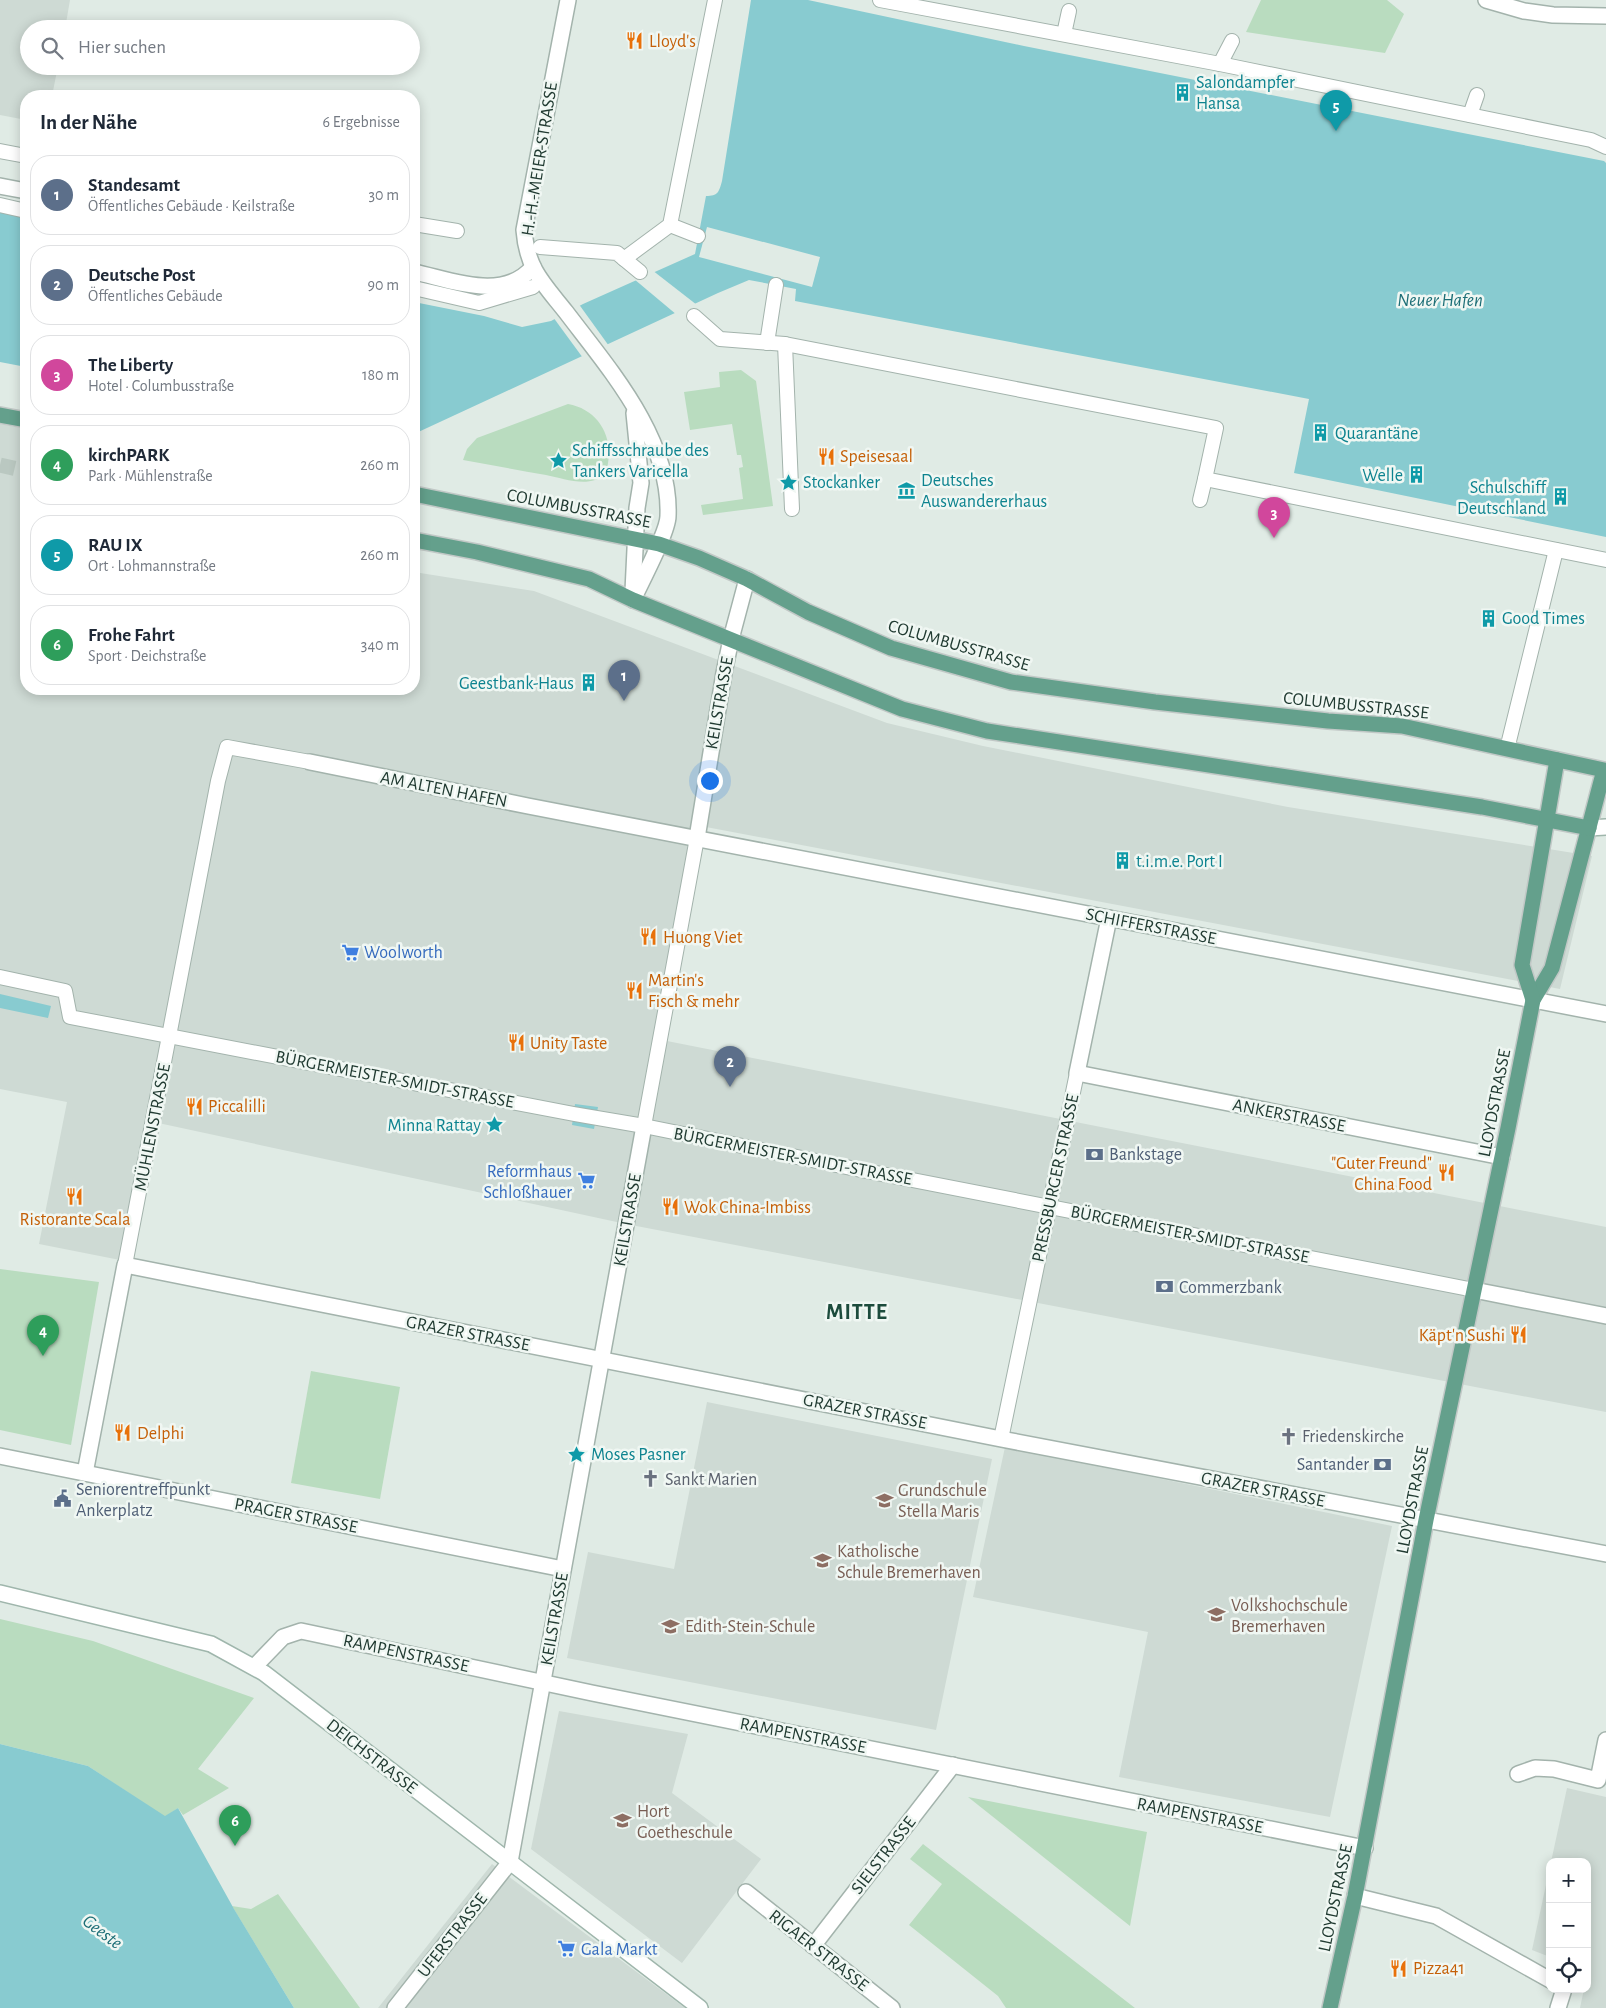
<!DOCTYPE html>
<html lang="de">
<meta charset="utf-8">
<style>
body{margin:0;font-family:"Alegreya Sans",sans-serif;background:#f6f6f7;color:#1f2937}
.controls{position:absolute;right:15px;bottom:15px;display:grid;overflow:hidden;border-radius:10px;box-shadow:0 2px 12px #0003}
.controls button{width:45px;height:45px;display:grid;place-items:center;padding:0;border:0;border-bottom:1px solid #e0e1e3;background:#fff;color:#1f2937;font:25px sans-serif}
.you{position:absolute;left:709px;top:780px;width:18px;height:18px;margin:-12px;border:4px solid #fff;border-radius:50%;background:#1a73e8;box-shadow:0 0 0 8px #1a73e833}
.badge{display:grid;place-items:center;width:32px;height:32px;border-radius:50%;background:#7d4946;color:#fff;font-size:16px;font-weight:700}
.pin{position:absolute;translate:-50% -41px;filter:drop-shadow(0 1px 2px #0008)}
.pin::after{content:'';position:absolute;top:26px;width:18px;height:15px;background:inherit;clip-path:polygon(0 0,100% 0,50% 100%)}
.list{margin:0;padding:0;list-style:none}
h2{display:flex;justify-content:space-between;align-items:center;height:65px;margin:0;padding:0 20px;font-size:21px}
h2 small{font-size:16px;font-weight:400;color:#747a83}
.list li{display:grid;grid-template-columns:32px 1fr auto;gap:15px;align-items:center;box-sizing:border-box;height:80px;margin:0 10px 10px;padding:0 10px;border:1px solid #e0e1e3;border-radius:20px}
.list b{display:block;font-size:19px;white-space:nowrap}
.list p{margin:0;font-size:16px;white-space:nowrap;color:#747a83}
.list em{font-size:16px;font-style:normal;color:#747a83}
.icon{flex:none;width:28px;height:28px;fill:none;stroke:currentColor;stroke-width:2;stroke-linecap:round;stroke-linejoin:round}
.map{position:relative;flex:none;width:1606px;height:2008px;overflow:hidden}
.search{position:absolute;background:#fff;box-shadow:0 2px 12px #0003;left:20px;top:20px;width:400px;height:55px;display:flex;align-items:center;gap:12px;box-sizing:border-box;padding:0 18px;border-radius:28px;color:#747a83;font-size:19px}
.panel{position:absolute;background:#fff;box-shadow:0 2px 12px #0003;left:20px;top:90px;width:400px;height:605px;border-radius:20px}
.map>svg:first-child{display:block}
</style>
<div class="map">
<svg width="1606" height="2008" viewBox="0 0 1606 2008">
<rect width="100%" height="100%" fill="#e0ebe5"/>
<g fill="#cedad4">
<path d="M0,0H70L65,29H29V66H58L52,96H26V120L0,115Z"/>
<path d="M0,424L26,429V689H414V572L534,591L887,723L983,746L1288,807L1592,856L1560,989L706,827L667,1041L1606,1227V1412L626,1224L149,1121L120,1260L39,1244L67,1102L0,1089Z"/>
<path d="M707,1402L992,1459L936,1730L567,1658L588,1552L674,1569Z"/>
<path d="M1005,1447L1392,1526L1330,1817L1119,1777L1148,1632L973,1597Z"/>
<path d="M559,1711L688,1734L672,1793L761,1859L682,1963L531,1849Z"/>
<path d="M1567,1788L1606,1797V2008H1580L1584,1989H1587V1862H1551Z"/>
<path d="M492,1864L685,2008H378Z"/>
<path d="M1550,1866V1957L1532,1950Z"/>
</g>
<g fill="#b9dcbf">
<path d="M1261,0H1387L1404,14L1385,53L1246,32Z"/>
<path d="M741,370L756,381L773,506L703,515L701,505L743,499L739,468L743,467L741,455H737L732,424L690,430L684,392L720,387L719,372Z"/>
<path d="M568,404C597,409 613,435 608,463C607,472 604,477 595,480C580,485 561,478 546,475C518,470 491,465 463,460L467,449L477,438Z"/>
<path d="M0,1269L99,1282L71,1445L0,1430Z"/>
<path d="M311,1371L400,1387L380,1499L291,1483Z"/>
<path d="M0,1619L93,1641L254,1698L198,1769L229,1788L183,1815L178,1808L165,1817L88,1766L0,1744Z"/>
<path d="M968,1797L1147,1832L1130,1926Z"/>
<path d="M923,1844L1135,2008H1006L998,1996L909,1925L942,1884L910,1859Z"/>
<path d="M278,1894L360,2008H294L232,1906L251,1909Z"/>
</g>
<g fill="#88cbd0">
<path d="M751,0H808L1024,46L1604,161L1606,163V537L1294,473L1309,399L795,301L796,289L749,280L718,293L414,434V302L484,316L522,327L551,321L583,304L695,254L706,196C718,196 719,192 722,181Z"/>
<path d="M0,210L26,215V367L0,362Z"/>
<path d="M0,994L51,1006L48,1018L0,1008Z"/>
<path d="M575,1104L598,1107L594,1129L572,1125Z"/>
<path d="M0,1744L88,1766L165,1816L178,1808L234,1909L294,2008H0Z"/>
</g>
<g fill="#e0ebe5">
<path d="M707,227L820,257L812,287L699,257Z"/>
<path d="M652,270L697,305L677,315L634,279Z"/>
<path d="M578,303L609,346L583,358L553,317Z"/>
</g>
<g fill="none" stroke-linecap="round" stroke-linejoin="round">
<path stroke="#bac8c1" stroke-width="15" stroke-dasharray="15 8" stroke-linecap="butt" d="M0,465L26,471"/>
<defs>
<g id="pedestrian">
<path d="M880,0L1220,64L1591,140L1606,147"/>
<path d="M1064,34L1069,11"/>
<path d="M1220,64L1232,41"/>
<path d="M1470,115L1477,95"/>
<path d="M0,151L26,156"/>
<path d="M0,205L26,211"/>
<path d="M414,224L457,231"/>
<path d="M670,225L698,236"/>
<path d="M540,247L617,253L640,272"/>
<path d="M624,259L670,225L715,0"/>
<path d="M414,288L479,303L533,287"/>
<path d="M694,316L720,339L785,344L1216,428L1205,479L1606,560"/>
<path d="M767,343L776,285"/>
<path d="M785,344L792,509"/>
<path d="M1200,500L1205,479"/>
<path d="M1507,749L1556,550"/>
<path d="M0,977L65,991L70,1017L574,1114L644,1126L856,1169L1474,1290"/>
<path d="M644,1126L697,838"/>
<path d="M125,1265L218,781L227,747L310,762"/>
<path d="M1001,1439L1077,1073"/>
</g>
<g id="minor">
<path d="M568,0L524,230C527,269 543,283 566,312C610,370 671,439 668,516C668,532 641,582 633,600"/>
<path d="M1486,0L1524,11L1553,15L1606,16"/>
<path d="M0,186L26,191"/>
<path d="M414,272C452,280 503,302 533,267"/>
<path d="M633,591L637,508L641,483L634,413"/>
<path d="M310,762L528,806L1606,1014"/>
<path d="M697,838L724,673L731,639L747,579"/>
<path d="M1109,918L1077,1073L1502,1157"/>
<path d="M0,1456L563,1569"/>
<path d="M85,1473L125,1265L1001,1439L1606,1554"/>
<path d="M254,1667L283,1637L301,1631L592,1693L1365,1848"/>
<path d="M1518,1774L1535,1768L1554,1769L1598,1780L1606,1740"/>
<path d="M746,1892L892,2008"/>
<path d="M1355,1896L1436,1916L1550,1980"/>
<path d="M813,1946L953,1765"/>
<path d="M395,2008L510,1862L644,1126"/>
<path d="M1558,2008L1564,1989"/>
</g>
<path id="tertiary" d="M1474,1290L1606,1316"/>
<g id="secondary">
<path d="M1589,828L1606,827"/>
<path d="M0,1593L211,1644L264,1673L700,2008"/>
</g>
<g id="primary">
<path d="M0,415L26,420"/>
<path d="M414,494L659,544L699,558L747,579L808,612L891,648L1011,682L1155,702L1328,721L1402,726L1604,770L1552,968L1533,1000L1508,1128L1426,1520L1355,1896L1330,2008"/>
<path d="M414,540L477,552L589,579L633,600L902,709L987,731L1482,807L1589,828"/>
<path d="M1533,1000L1522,965L1557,760"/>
</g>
</defs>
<use href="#pedestrian" stroke="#a3b3ac" stroke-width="16"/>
<use href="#minor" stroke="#a3b3ac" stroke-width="18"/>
<use href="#tertiary" stroke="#a3b3ac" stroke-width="18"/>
<use href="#secondary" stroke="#9fb6ac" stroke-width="18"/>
<use href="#primary" stroke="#c1c8c6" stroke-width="18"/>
<use href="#pedestrian" stroke="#fff" stroke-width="14"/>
<use href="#minor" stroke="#fff" stroke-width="15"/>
<use href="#tertiary" stroke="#fff" stroke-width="15"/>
<use href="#secondary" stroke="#fff" stroke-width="15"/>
<use href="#primary" stroke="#64a08c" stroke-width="15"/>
</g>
<defs>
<symbol id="restaurant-bare" viewBox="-9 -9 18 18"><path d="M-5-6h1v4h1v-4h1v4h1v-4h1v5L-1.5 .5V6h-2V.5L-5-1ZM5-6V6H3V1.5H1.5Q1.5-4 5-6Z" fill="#e8710a" stroke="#f0f7f3" stroke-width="2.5" paint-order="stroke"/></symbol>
<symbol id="building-bare" viewBox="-9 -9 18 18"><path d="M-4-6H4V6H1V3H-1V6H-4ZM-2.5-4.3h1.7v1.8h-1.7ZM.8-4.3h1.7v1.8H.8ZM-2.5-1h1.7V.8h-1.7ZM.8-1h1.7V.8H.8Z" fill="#0f9aa8" stroke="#f0f7f3" stroke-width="2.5" paint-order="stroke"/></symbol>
<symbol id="sight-bare" viewBox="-9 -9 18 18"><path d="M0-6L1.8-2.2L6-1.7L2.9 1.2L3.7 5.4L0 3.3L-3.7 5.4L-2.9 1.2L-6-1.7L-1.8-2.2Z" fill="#0f9aa8" stroke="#f0f7f3" stroke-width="2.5" paint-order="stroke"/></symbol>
<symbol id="museum-bare" viewBox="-9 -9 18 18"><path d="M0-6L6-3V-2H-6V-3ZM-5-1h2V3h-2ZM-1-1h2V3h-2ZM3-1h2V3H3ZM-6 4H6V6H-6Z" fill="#0f9aa8" stroke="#f0f7f3" stroke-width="2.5" paint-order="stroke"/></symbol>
<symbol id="supermarket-bare" viewBox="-9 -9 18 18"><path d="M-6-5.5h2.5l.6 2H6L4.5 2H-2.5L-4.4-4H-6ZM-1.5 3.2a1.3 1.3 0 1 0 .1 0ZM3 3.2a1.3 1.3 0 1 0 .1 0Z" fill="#3f7fe0" stroke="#f0f7f3" stroke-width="2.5" paint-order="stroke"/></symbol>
<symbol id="bank-bare" viewBox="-9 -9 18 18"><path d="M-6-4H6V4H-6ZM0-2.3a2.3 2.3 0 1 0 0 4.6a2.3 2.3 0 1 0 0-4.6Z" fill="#5c6f8a" stroke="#f0f7f3" stroke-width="2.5" paint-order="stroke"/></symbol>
<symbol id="church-bare" viewBox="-9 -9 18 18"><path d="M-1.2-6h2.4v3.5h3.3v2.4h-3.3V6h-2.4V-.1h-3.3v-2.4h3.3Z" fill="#6b7280" stroke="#f0f7f3" stroke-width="2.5" paint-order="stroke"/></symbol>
<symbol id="civic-bare" viewBox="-9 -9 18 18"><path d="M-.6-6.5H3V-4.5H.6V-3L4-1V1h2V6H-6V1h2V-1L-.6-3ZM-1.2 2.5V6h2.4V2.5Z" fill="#5c6f8a" stroke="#f0f7f3" stroke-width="2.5" paint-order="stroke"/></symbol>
<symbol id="school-bare" viewBox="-9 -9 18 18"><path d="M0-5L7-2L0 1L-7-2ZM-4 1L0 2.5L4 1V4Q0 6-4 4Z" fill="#8d6e63" stroke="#f0f7f3" stroke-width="2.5" paint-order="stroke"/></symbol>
<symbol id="university-bare" viewBox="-9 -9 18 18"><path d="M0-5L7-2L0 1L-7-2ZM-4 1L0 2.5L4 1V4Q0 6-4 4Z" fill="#8d6e63" stroke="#f0f7f3" stroke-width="2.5" paint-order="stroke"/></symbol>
</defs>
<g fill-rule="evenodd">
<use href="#restaurant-bare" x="622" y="28" width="25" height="25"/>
<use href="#building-bare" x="1170" y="80" width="25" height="25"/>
<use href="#building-bare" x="1308" y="420" width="25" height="25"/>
<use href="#restaurant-bare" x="814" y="444" width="25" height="25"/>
<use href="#sight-bare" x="546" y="448" width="25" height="25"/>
<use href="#building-bare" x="1404" y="462" width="25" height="25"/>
<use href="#sight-bare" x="776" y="470" width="25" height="25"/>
<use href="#museum-bare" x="894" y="478" width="25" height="25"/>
<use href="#building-bare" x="1548" y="484" width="25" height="25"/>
<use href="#building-bare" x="1476" y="606" width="25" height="25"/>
<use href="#building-bare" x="576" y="670" width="25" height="25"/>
<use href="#building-bare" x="1110" y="848" width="25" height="25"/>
<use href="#restaurant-bare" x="636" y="924" width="25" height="25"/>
<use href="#supermarket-bare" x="338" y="940" width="25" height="25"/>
<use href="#restaurant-bare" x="622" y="978" width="25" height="25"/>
<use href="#restaurant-bare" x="504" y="1030" width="25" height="25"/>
<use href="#restaurant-bare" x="182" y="1094" width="25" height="25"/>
<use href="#sight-bare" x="482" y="1112" width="25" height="25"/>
<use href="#bank-bare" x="1082" y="1142" width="25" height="25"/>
<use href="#restaurant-bare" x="1434" y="1160" width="25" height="25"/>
<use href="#supermarket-bare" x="574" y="1168" width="25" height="25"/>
<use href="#restaurant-bare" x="62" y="1184" width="25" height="25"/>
<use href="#restaurant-bare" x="658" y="1194" width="25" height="25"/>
<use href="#bank-bare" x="1152" y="1274" width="25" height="25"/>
<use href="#restaurant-bare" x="1506" y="1322" width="25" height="25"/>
<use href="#restaurant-bare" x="110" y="1420" width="25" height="25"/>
<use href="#church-bare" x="1276" y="1424" width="25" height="25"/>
<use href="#sight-bare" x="564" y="1442" width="25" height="25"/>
<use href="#bank-bare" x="1370" y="1452" width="25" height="25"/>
<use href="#church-bare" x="638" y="1466" width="25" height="25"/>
<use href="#civic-bare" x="50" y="1486" width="25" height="25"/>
<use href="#school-bare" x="872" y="1488" width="25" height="25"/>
<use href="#school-bare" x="810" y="1548" width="25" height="25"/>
<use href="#university-bare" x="1204" y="1602" width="25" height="25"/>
<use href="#school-bare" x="658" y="1614" width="25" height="25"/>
<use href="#school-bare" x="610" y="1808" width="25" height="25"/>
<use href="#supermarket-bare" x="554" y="1936" width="25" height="25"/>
<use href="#restaurant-bare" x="1386" y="1956" width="25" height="25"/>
</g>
<g text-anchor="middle" stroke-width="5" stroke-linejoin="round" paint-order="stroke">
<g font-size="18" fill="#c56008" stroke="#f0f7f3" text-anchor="start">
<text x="649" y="47">Lloyd's</text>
<text x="840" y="462">Speisesaal</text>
<text x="663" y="943">Huong Viet</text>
<text x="648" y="986">Martin's<tspan x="648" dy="21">Fisch &amp; mehr</tspan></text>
<text x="530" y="1049">Unity Taste</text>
<text x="208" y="1112">Piccalilli</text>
<text x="1432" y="1169" text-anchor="end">"Guter Freund"<tspan x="1432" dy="21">China Food</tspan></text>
<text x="684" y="1213">Wok China-Imbiss</text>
<text x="75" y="1225" text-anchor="middle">Ristorante Scala</text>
<text x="1505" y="1341" text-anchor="end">Käpt'n Sushi</text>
<text x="137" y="1439">Delphi</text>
<text x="1413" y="1974">Pizza41</text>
</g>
<g font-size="18" fill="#0d838f" stroke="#f0f7f3" text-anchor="start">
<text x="1196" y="88">Salondampfer<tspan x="1196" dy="21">Hansa</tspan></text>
<text x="1335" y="439">Quarantäne</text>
<text x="572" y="456">Schiffsschraube des<tspan x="572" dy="21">Tankers Varicella</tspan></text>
<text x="1403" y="481" text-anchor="end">Welle</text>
<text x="921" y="486">Deutsches<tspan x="921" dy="21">Auswandererhaus</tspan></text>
<text x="803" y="488">Stockanker</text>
<text x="1546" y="493" text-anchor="end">Schulschiff<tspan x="1546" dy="21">Deutschland</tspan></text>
<text x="1502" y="624">Good Times</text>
<text x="574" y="689" text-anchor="end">Geestbank-Haus</text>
<text x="1136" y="867">t.i.m.e. Port I</text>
<text x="481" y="1131" text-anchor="end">Minna Rattay</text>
<text x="591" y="1460">Moses Pasner</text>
</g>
<g font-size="18" fill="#213b32" stroke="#f0f7f3">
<text transform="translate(539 159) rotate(-81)" y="6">H.-H.-MEIER-STRASSE</text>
<text transform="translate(579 508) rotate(11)" y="6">COLUMBUSSTRASSE</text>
<text transform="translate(959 645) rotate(16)" y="6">COLUMBUSSTRASSE</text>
<text transform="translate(719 703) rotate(-80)" y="6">KEILSTRASSE</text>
<text transform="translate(1356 705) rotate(6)" y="6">COLUMBUSSTRASSE</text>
<text transform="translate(444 789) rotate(11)" y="6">AM ALTEN HAFEN</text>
<text transform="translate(1151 926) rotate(11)" y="6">SCHIFFERSTRASSE</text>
<text transform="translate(395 1079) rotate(11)" y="6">BÜRGERMEISTER-SMIDT-STRASSE</text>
<text transform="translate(1494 1103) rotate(-79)" y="6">LLOYDSTRASSE</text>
<text transform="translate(1289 1115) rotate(11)" y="6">ANKERSTRASSE</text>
<text transform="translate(152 1127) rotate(-79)" y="6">MÜHLENSTRASSE</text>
<text transform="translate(793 1156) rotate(11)" y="6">BÜRGERMEISTER-SMIDT-STRASSE</text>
<text transform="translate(1055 1178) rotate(-78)" y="6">PRESSBURGER STRASSE</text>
<text transform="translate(627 1220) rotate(-80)" y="6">KEILSTRASSE</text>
<text transform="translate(1190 1234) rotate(11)" y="6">BÜRGERMEISTER-SMIDT-STRASSE</text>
<text transform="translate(468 1333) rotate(11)" y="6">GRAZER STRASSE</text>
<text transform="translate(865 1411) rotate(11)" y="6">GRAZER STRASSE</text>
<text transform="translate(1263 1489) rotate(11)" y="6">GRAZER STRASSE</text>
<text transform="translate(1412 1500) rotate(-79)" y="6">LLOYDSTRASSE</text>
<text transform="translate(296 1515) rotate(11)" y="6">PRAGER STRASSE</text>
<text transform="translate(554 1619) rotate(-80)" y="6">KEILSTRASSE</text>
<text transform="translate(406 1653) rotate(12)" y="6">RAMPENSTRASSE</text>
<text transform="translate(803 1735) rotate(11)" y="6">RAMPENSTRASSE</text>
<text transform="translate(372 1756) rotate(38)" y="6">DEICHSTRASSE</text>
<text transform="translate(1200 1815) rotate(11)" y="6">RAMPENSTRASSE</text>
<text transform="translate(883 1855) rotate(-52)" y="6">SIELSTRASSE</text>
<text transform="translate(1335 1898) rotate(-78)" y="6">LLOYDSTRASSE</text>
<text transform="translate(452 1935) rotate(-52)" y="6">UFERSTRASSE</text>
<text transform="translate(819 1950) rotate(38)" y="6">RIGAER STRASSE</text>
</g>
<g font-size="18" fill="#366cbe" stroke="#f0f7f3" text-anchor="start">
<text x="364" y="958">Woolworth</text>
<text x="572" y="1177" text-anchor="end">Reformhaus<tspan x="572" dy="21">Schloßhauer</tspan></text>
<text x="581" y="1955">Gala Markt</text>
</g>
<g font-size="18" fill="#4e5e75" stroke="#f0f7f3" text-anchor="start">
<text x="1109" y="1160">Bankstage</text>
<text x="1179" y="1293">Commerzbank</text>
<text x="1369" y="1470" text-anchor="end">Santander</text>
<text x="76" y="1495">Seniorentreffpunkt<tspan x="76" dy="21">Ankerplatz</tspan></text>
</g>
<g font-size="18" fill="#5b616d" stroke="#f0f7f3" text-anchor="start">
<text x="1302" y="1442">Friedenskirche</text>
<text x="665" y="1485">Sankt Marien</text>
</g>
<g font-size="18" fill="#785e54" stroke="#f0f7f3" text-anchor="start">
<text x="898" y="1496">Grundschule<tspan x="898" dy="21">Stella Maris</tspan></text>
<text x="837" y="1557">Katholische<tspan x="837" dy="21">Schule Bremerhaven</tspan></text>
<text x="1231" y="1611">Volkshochschule<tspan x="1231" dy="21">Bremerhaven</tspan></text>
<text x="685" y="1632">Edith-Stein-Schule</text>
<text x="637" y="1817">Hort<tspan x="637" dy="21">Goetheschule</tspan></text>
</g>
<g font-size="19" font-style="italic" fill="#1c6e76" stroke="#f0f7f3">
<text x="1440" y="306">Neuer Hafen</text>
<text transform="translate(103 1931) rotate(37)" y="7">Geeste</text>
</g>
<g font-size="22" font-weight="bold" letter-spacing="1" fill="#1d4c3d" stroke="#f0f7f3">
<text x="857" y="1319">MITTE</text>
</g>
</g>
</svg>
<div class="controls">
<button>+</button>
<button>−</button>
<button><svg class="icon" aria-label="locate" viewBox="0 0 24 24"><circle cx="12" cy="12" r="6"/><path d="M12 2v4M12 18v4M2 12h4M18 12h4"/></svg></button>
</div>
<div class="you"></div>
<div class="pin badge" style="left:624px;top:701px;background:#5c6f8a">1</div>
<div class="pin badge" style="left:730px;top:1087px;background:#5c6f8a">2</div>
<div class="pin badge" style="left:1274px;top:538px;background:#d1479c">3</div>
<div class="pin badge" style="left:43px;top:1356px;background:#2e9e5b">4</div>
<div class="pin badge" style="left:1336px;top:131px;background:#0f9aa8">5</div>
<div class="pin badge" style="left:235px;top:1846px;background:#2e9e5b">6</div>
<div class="search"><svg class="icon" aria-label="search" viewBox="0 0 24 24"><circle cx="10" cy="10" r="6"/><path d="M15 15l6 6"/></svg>Hier suchen</div>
<section class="panel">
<h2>In der Nähe<small>6 Ergebnisse</small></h2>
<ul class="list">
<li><span class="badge" style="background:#5c6f8a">1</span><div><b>Standesamt</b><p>Öffentliches Gebäude · Keilstraße</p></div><em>30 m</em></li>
<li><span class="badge" style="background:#5c6f8a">2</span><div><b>Deutsche Post</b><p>Öffentliches Gebäude</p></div><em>90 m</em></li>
<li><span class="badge" style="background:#d1479c">3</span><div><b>The Liberty</b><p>Hotel · Columbusstraße</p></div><em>180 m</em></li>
<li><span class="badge" style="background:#2e9e5b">4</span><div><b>kirchPARK</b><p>Park · Mühlenstraße</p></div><em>260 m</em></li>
<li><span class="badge" style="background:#0f9aa8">5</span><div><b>RAU IX</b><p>Ort · Lohmannstraße</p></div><em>260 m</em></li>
<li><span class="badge" style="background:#2e9e5b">6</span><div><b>Frohe Fahrt</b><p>Sport · Deichstraße</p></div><em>340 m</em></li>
</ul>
</section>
</div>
